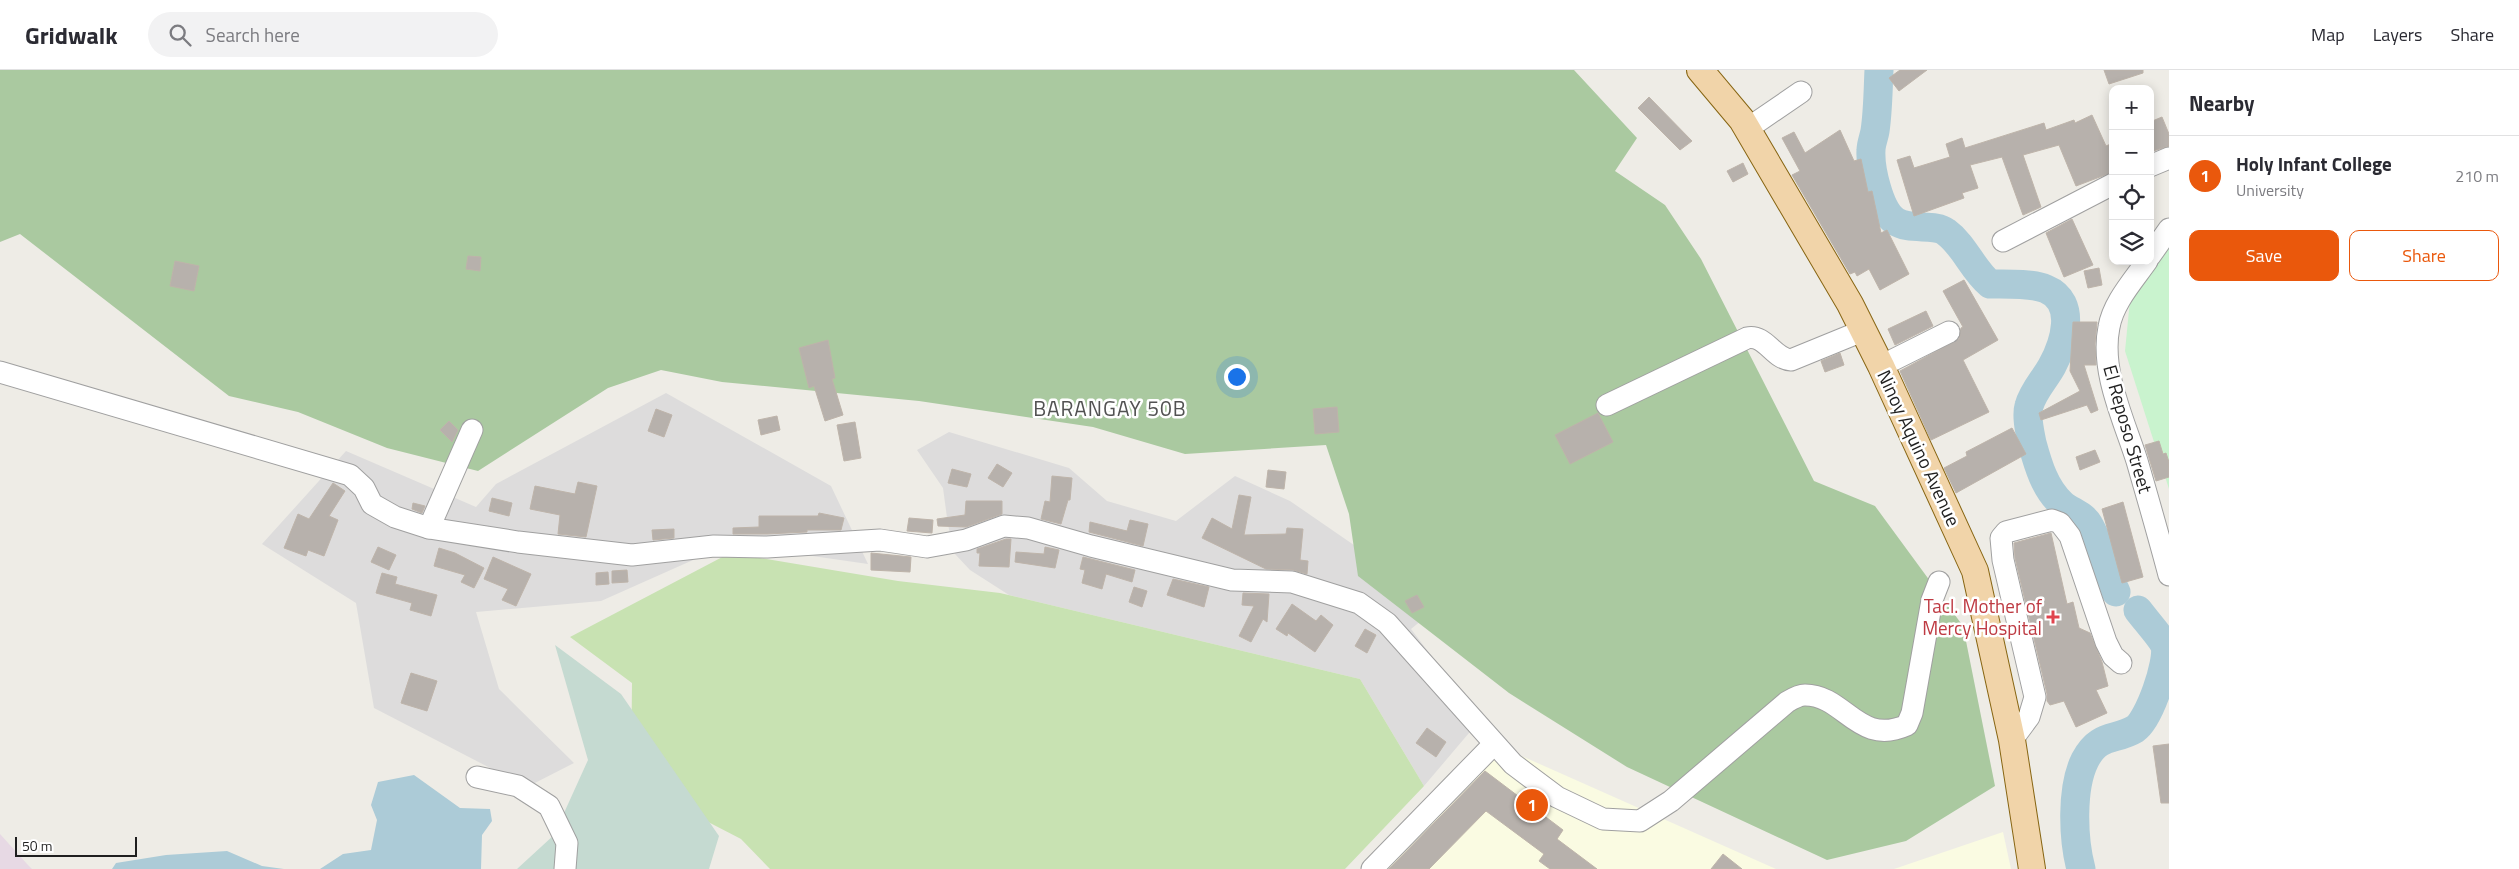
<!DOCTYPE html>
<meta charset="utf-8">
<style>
body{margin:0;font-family:"Titillium Web",sans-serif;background:#f2f2f3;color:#2b2b33}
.controls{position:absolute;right:15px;top:15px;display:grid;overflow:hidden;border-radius:10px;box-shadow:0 2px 12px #0003}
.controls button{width:45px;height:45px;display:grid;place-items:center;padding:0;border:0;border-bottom:1px solid #e1e1e2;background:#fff;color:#2b2b33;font:25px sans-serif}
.scale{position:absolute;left:15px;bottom:12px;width:122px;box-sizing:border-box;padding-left:5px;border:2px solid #1f1f1f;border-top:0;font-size:14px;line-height:18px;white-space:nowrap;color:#1f1f1f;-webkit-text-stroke:4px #fff;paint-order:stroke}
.you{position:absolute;left:1236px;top:306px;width:18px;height:18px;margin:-12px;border:4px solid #fff;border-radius:50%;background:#1a73e8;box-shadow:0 0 0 8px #1a73e833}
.badge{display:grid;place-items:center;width:32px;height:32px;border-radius:50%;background:#ea580c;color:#fff;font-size:16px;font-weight:700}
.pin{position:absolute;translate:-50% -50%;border:2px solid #fff;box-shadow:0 1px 5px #0006}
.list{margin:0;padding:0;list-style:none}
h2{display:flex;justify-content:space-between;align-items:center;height:65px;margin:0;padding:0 20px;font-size:21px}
h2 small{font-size:16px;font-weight:400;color:#7c7c81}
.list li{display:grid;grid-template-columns:32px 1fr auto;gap:15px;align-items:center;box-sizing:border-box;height:80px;padding:0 20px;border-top:1px solid #e1e1e2}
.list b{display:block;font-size:19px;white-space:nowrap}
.list p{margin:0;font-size:16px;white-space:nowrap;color:#7c7c81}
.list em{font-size:16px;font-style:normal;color:#7c7c81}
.actions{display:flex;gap:10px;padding:15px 20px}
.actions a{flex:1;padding:11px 0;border:1px solid #ea580c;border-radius:10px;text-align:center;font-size:18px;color:#ea580c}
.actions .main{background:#ea580c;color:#fff}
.icon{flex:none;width:28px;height:28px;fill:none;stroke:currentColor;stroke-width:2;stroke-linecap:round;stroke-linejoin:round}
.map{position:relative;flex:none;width:2169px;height:799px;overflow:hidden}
header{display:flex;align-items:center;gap:30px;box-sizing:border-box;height:70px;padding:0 25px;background:#fff;border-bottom:1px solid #e1e1e2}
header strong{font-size:24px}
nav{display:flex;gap:28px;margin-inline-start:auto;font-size:18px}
.search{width:350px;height:45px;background:#f2f2f3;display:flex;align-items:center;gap:12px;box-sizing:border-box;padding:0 18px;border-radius:28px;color:#7c7c81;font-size:19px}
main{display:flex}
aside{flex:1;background:#fff}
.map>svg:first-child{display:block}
</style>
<header>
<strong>Gridwalk</strong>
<div class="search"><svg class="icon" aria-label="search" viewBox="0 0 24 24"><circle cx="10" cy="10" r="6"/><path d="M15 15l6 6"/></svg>Search here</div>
<nav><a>Map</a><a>Layers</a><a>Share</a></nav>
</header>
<main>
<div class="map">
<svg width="2169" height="799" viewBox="0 0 2169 799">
<rect width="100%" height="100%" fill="#eeece6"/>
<g fill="#dddcdc">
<path d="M666,323L831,416L868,494L729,474L601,531L476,542L499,619L574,693L527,717L374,638L356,533L262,474L346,381L476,437L496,414Z"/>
<path d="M949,362L1069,398L1107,431L1176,451L1235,406L1290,431L1412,515L1433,541L1411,559L1480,650L1424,716L1360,609L1009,525L970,500L955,484L948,455L943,418L917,380Z"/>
</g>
<path fill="#e7d9e4" d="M0,764L27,794L32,799H0Z"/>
<g fill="#fafbe2">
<path d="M1488,671L1776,799H1375Z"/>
<path d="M2003,762L2011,799H1894Z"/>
</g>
<path fill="#c8e2b2" d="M730,483L898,511L1000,523L1360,609L1424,716L1345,799H770L741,769L631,712L632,613L570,567Z"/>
<path fill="#aac9a0" d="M0,0H1574L1637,68L1615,101L1665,135L1701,189L1814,411L1875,436L1963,556L1995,716L1906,771L1827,790L1627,697L1509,623L1358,506L1349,444L1326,375L1185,384L1093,357L919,331L722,312L661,300L608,318L478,401L387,378L298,342L229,326L20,164L0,172Z"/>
<path fill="#c5dad1" d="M555,575L621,624L719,766L709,799H517L554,765L588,690Z"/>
<path fill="#c9f3ce" d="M2169,177V419L2125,281L2130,230Z"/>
<g fill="#accbd7">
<path d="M414,705L460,738L490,739L492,751L482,765L481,799H320L343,784L371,780L377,750L371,735L378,712Z"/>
<path d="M227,781L262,796L284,799H112L116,793L166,785Z"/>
</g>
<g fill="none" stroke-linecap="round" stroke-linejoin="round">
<g stroke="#accbd7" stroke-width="29">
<path d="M1879,0C1878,20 1878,41 1875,61C1874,67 1871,74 1871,80C1870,98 1879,140 1895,151C1909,161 1935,153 1946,162C1965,176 1972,199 1990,214C2006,214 2032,213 2046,219C2078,232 2064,274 2052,296C2045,309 2033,321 2029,336C2026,346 2030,363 2032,373C2038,395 2045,419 2062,434C2071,442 2083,444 2089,455C2100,473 2105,501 2116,522"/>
<path d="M2081,799C2073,769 2071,718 2085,690C2099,663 2115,671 2135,659C2149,650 2169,592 2165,576C2164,571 2143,547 2138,540"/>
</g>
</g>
<g fill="#b7b1ac" stroke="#beb4aa">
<path d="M1900,0H1927L1899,21L1889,8Z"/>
<path d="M2104,0H2143V3L2109,14Z"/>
<path d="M1649,27L1692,71L1680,80L1638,38Z"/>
<path d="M2092,45L2106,76L2113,73V102L2076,116L2059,75L2023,85L2041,137L2023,145L2002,87L1970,95L1978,118L1962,123L1964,128L1914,146L1897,90L1910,86L1914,98L1950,87L1946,74L1962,68L1965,78L2044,53L2046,60L2074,50L2075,53Z"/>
<path d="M2162,47L2169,64V76L2150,82V52Z"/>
<path d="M1840,60L1854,91L1861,89L1868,122L1872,121L1881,163L1887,160L1909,204L1880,220L1869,199L1857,206L1855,202L1850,204L1792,105L1800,101L1782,68L1794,62L1805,83Z"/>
<path d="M1743,93L1748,104L1733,112L1727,101Z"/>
<path d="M2072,149L2093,195L2064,207L2046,163Z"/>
<path d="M468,186L481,187L480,201L466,199Z"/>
<path d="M175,191L199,196L194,221L170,216Z"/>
<path d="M2099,198L2102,215L2088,218L2084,201Z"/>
<path d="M1964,210L1998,270L1963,290L1989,342L1931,370L1900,301L1959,269L1961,258L1963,257L1943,221Z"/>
<path d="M1926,241L1933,256L1895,275L1888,259Z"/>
<path d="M2073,252H2097L2095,274L2096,295H2084L2098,340L2091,343L2087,335L2041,350L2039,343L2080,321L2070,301Z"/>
<path d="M828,270L835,308L832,309L843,345L825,351L814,316L809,318L799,278Z"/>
<path d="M1840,283L1844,295L1825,302L1821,291Z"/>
<path d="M1337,337L1339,362L1315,364L1313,339Z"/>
<path d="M656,339L672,345L664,367L648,361Z"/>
<path d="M1598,343L1613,372L1570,394L1555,365Z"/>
<path d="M777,346L780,360L761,365L758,350Z"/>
<path d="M449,351L458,360L452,372L440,360Z"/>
<path d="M855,352L861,388L844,391L837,355Z"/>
<path d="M2012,358L2026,384L1956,423L1944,398L1967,386L1966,382Z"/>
<path d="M2159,371L2163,384L2166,383L2169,392V407L2156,411L2145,375Z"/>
<path d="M2095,380L2100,392L2080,400L2076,387Z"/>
<path d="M997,394L1012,403L1003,417L988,408Z"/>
<path d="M952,399L971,404L967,417L948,413Z"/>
<path d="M1268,400L1286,402L1284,419L1266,417Z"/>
<path d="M1052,406L1072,408L1070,430H1068L1061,454L1041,449L1045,431L1050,432Z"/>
<path d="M578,412L597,416L586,467L558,464L560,445L530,439L535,416L575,424Z"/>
<path d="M333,413L345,421L329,446L338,450L324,486L308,480L306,486L284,478L298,444L309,449Z"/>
<path d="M1239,425L1251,427L1244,465L1286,464L1287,458L1303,459L1300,490L1308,491L1307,504L1293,500L1266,499L1202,468L1212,448L1232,459Z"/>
<path d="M492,428L512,433L509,446L489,441Z"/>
<path d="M966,431H1002V444L966,457L938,456L937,449L965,445Z"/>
<path d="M2123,432L2143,507L2122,513L2102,439Z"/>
<path d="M413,433L425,436L422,443L412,439Z"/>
<path d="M819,443L844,448L841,460H807V462L767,464H733V458L759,457V446H818Z"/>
<path d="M909,448L933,450L932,463L907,461Z"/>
<path d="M1130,450L1148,454L1143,476L1089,462L1090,452L1127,461Z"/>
<path d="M674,459V468L653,470L652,460Z"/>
<path d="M2051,463L2067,534L2073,532L2079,558L2090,563L2102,592L2108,616L2096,620L2107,643L2076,657L2064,631L2050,635L2047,631V624L2015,488L2014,473Z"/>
<path d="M1006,469H1011L1009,497L979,496L980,483H977V479Z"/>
<path d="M378,477L396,485L389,500L371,492Z"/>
<path d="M1045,477L1059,480L1055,498L1015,492L1016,482L1044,484Z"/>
<path d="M439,478L455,483L484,498L474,518L461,512L465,505L434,496Z"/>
<path d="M871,483L911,487L910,502L871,500Z"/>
<path d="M493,487L531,504L516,536L502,530L508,519L484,509Z"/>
<path d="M1083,487L1135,500L1132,512L1106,504L1102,519L1082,513L1085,500L1080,499Z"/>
<path d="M627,500L628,512L612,513V501Z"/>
<path d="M608,502L609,514L596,515V503Z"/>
<path d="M382,503L397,507L395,514L437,525L431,546L410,540L412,533L376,523Z"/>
<path d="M1173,509L1209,517L1204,537L1167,525Z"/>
<path d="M1134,517L1147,521L1142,537L1129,532Z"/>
<path d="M1243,523L1269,524L1267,552L1263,549L1251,572L1239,566L1254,536L1242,535Z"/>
<path d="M1417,525L1424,537L1412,543L1405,531Z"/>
<path d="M1292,534L1316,551L1321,545L1333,555L1315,582L1288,563L1287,566L1276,559Z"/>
<path d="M1365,559L1376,565L1367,583L1355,576Z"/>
<path d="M411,603L437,611L427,641L401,633Z"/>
<path d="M1427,658L1446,672L1436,687L1416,673Z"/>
<path d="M2169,674V733H2161L2153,676Z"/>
<path d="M1485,701L1563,760L1557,769L1597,799H1550L1539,791L1544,784L1486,741L1429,799H1389Z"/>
<path d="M1723,784L1742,799H1711Z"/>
</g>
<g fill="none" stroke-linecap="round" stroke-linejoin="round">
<defs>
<g id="minor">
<path d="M1747,59L1801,22"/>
<path d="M2150,96L2169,88"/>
<path d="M2003,171L2113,114"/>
<path d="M2150,186L2169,159"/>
<path d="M2147,191C2133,211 2113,233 2109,257C2100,301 2124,350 2137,391C2148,429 2159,467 2169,505"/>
<path d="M1881,296L1949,262"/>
<path d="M0,302L350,405L364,418L372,434L395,447L429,458L518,472L632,485L714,476L767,477L880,470L927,477L966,470L1004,456L1028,458L1091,476L1232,510L1292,512L1359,533L1387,553L1513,694L1557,727L1603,749L1640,751L1671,731L1787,632C1792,629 1799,625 1805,625C1845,625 1858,677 1907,655L1912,643L1932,530L1939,512"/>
<path d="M1607,335L1747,268C1766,264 1773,289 1791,290L1862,261"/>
<path d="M429,458L472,360"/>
<path d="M2012,670L2029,647L2035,627L2003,490L2001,468L2006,462L2052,450L2060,453L2070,466L2106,572L2113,586L2121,593"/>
<path d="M477,707L518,716L549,736L567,773L565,799"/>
<path d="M1372,799L1494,674"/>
</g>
<path id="major" d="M1700,0L1742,50L1850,234L1881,296L1975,501L2012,670L2032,799"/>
</defs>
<use href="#minor" stroke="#a0a0a0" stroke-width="23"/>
<use href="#major" stroke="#876512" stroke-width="28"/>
<use href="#minor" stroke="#fff" stroke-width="21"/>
<use href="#major" stroke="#f1d4a9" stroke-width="26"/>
</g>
<path fill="#e0444e" stroke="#fff" stroke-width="2" d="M2050.5 539.5h5v5h5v5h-5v5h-5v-5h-5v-5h5z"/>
<g text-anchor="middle" stroke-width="5" stroke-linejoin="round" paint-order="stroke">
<g font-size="19" fill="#1f1f1f" stroke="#fff">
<text transform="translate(2128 359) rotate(74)" y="7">El Reposo Street</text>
<text transform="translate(1919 378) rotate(65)" y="7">Ninoy Aquino Avenue</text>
</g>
<g font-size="19" fill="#be3a42" stroke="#fff" text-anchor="end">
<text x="2042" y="543">Tacl. Mother of<tspan x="2042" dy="22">Mercy Hospital</tspan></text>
</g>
<g font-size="21" letter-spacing="1" fill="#525252" stroke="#fff">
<text x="1110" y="346">BARANGAY 50B</text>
</g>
</g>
</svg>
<div class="controls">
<button>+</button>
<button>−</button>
<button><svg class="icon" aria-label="locate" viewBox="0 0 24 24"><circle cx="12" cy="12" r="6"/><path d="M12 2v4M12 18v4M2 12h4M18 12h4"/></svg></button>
<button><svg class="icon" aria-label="layers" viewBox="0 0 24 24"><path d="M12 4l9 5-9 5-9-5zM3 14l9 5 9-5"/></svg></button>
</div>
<div class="scale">50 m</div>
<div class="you"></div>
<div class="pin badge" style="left:1532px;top:735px">1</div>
</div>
<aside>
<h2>Nearby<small></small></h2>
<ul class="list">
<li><span class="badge">1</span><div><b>Holy Infant College</b><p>University</p></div><em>210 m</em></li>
</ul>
<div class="actions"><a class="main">Save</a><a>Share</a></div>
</aside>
</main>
